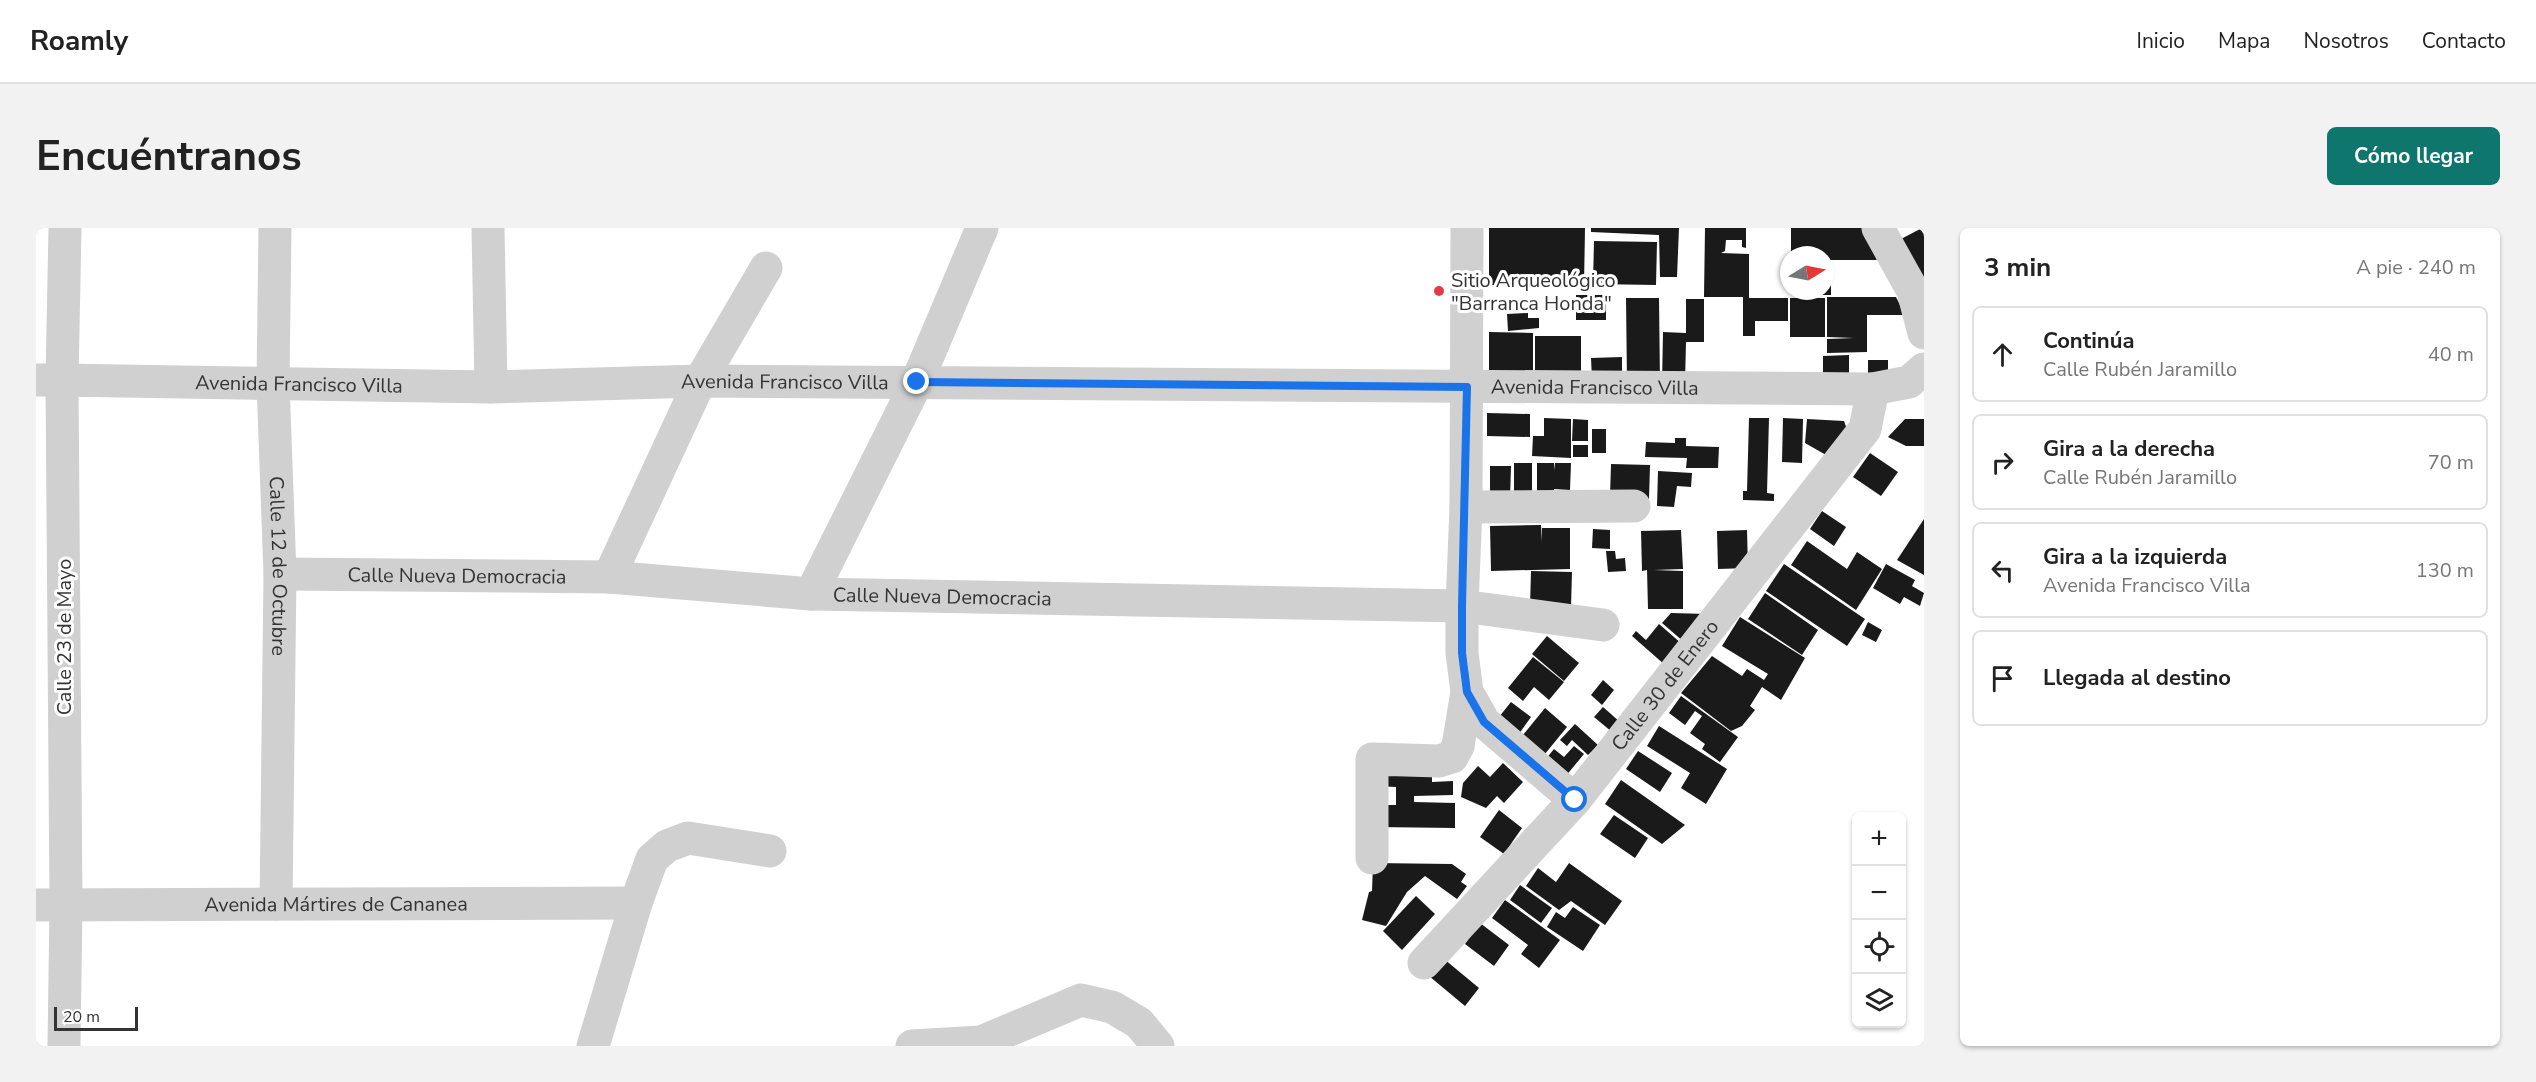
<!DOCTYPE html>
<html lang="es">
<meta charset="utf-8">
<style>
body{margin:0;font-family:"Nunito Sans",sans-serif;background:#f2f2f2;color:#222}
.controls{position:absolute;right:18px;bottom:18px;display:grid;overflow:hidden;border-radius:9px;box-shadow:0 2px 4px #0004}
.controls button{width:54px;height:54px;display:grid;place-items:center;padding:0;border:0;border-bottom:2px solid #e0e0e0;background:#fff;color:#222;font:30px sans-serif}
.compass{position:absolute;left:1744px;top:18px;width:54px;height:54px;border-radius:50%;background:#fff;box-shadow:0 2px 4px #0004;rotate:80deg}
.scale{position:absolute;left:18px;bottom:15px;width:84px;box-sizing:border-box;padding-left:6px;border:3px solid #333;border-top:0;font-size:16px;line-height:21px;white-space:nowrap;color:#333;-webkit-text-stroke:4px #fff;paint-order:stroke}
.stop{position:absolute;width:18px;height:18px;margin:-14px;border:4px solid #1a73e8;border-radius:50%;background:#fff}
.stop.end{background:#1a73e8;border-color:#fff;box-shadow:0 2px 6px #0008}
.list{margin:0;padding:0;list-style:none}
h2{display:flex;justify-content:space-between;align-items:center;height:78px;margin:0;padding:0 24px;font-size:26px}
h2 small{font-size:20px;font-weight:400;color:#767676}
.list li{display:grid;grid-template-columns:39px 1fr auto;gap:18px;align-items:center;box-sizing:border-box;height:96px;margin:0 12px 12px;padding:0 12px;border:2px solid #e0e0e0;border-radius:9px}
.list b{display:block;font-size:22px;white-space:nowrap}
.list p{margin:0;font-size:20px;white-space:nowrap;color:#767676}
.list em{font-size:20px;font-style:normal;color:#767676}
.icon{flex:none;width:33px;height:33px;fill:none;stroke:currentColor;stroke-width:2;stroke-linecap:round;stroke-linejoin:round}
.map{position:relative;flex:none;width:1888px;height:818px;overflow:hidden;border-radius:9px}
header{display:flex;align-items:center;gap:36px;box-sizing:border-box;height:84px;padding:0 30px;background:#fff;border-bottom:2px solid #e0e0e0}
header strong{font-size:28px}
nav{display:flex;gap:33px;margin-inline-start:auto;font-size:21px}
.intro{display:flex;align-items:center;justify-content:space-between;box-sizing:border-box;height:144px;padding:0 36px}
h1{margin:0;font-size:42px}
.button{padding:15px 27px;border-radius:9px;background:#0f766e;color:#fff;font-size:21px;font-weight:700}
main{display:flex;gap:36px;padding:0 36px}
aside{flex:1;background:#fff;border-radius:9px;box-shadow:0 2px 4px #0004}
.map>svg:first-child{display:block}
</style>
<header>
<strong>Roamly</strong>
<nav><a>Inicio</a><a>Mapa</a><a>Nosotros</a><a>Contacto</a></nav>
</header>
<div class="intro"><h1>Encuéntranos</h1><a class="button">Cómo llegar</a></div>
<main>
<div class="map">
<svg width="1888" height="818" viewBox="0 0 1888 818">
<rect width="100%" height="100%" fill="#fff"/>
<g fill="#1a1a1a">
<path d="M1453,0H1549L1548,58L1453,57Z"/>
<path d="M1555,0H1643L1641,49H1624L1623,7L1555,4Z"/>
<path d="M1669,0H1710V20L1706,19V12H1690L1689,23L1685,25L1713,26V70H1752V93H1719V108H1707V69H1668Z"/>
<path d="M1755,0H1827L1841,32H1789V27H1755Z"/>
<path d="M1886,0L1888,1V55L1865,11Z"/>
<path d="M1558,13L1621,14L1620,57L1557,56Z"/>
<path d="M1789,34H1795V67H1755V63H1789Z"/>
<rect x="1540" y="67" width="30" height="25"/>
<path d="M1791,69H1860L1869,87H1831V124L1791,125V111L1818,110L1791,109Z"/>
<path d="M1590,70H1623L1624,155H1591Z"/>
<rect x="1754" y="70" width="35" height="39"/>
<path d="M1650,71H1668V114H1650L1649,155H1626L1627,104L1650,105Z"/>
<path d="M1492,85V90H1503V100L1472,103L1471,86Z"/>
<path d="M1453,104L1497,105V147L1453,146Z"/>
<rect x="1499" y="108" width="46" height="40"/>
<path d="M1813,127V147L1787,148V128Z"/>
<path d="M1586,129V150L1556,151L1555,130Z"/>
<rect x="1832" y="132" width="20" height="15"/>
<path d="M1451,185L1494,186V209L1451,208Z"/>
<path d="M1508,190L1535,191V230L1496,228L1497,208H1508Z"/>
<path d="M1713,190H1733L1731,265L1738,266V273L1707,272V263H1711Z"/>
<path d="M1747,190L1767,191L1766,235L1746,234Z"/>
<path d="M1537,191L1552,192V213H1536Z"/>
<path d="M1771,191L1808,193L1812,204L1790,227L1769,215Z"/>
<path d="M1869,191H1888V218H1870L1852,209Z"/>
<rect x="1556" y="201" width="14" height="24"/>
<path d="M1639,210H1650V218L1683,219L1682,240H1650L1651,230L1609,229L1610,214L1639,215Z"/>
<rect x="1537" y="217" width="15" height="12"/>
<path d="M1834,225L1862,244L1845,268L1817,249Z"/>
<path d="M1478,235H1496V265L1478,264Z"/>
<path d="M1501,235H1518L1519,242V235H1535L1534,262L1518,261V275H1501Z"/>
<path d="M1575,236L1614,237L1613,271L1574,269Z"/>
<path d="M1454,238H1475L1474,272H1454Z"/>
<path d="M1622,243L1656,245L1655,259L1641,258L1638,279L1621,278Z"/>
<path d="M1786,283L1810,299L1798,318L1774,301Z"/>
<path d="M1888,291V347L1861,332Z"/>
<path d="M1505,297L1506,314V300H1534V341L1455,343L1454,298Z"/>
<path d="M1557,301L1574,302V321L1556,320Z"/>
<path d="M1645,302L1647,341L1618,342L1647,343V381H1612L1611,342L1606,343L1605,303Z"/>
<path d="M1711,302L1712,340L1682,341L1681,303Z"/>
<path d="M1771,313L1811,341L1821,324L1846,341L1820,382L1755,337Z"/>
<path d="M1570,323H1579L1580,331L1589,330L1590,343L1572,344Z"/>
<path d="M1748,336L1829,391L1811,418L1730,363Z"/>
<path d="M1850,336L1879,352L1876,358L1888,365L1884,378L1868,369L1864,376L1837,360Z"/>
<path d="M1495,343L1536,344L1535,379H1494Z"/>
<path d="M1729,365L1782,402L1766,427L1712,391Z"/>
<path d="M1635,385L1672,386L1648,414L1626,395Z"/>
<path d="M1704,389L1769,430L1745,472L1726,459L1714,478L1719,482L1706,498L1695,503L1645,465L1676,428L1706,448L1711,441L1728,452L1732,446L1686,418Z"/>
<path d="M1832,394L1846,402L1840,414L1826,407Z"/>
<path d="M1623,396L1646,416L1629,437L1596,408L1600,403L1610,412Z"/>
<path d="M1511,408L1543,435L1528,453L1496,426Z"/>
<path d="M1497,429L1528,454L1513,472L1498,459L1487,473L1472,460Z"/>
<path d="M1567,452L1578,462L1566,477L1555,467Z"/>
<path d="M1645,468L1702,509L1684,534L1666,521L1669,516L1654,505L1666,488L1659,483L1649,497L1633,485Z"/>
<path d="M1475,474L1495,489L1480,510L1459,494Z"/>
<path d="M1567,479L1584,494L1576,504L1558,489Z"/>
<path d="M1509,480L1531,499L1504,532L1482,513Z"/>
<path d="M1539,496L1562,517L1552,527L1536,512L1531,518L1524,512Z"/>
<path d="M1623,498L1691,541L1670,576L1645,560L1654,545L1611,518Z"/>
<path d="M1538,518L1548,526L1529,549L1509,532L1518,521L1528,529Z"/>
<path d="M1602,523L1636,545L1624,564L1590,541Z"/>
<path d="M1414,535V547H1396V554L1417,553V567L1378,568V574L1419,575V600L1339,599V577H1360V559L1339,558V536Z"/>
<path d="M1467,535L1487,554L1468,575L1461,568L1450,580L1425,569L1427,555L1442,538L1454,549Z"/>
<path d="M1585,552L1649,597L1626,616L1569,576Z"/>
<path d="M1463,582L1486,600L1468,626L1444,609Z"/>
<path d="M1578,587L1612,610L1599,630L1564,606Z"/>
<path d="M1337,635L1416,636L1430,646L1425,654L1431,658L1421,671L1389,648L1371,664L1350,698L1326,692L1333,664L1336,663Z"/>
<path d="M1533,635L1586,673L1569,697L1535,673L1523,682L1490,658L1502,640L1520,654Z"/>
<path d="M1484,657L1516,680L1505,695L1474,672Z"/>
<path d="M1380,668L1399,686L1366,722L1347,703Z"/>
<path d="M1469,672L1524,712L1503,740L1485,726L1492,717L1456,690Z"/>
<path d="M1537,679L1564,697L1547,723L1511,699L1520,684L1529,690Z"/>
<path d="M1444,695L1473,717L1458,738L1429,716Z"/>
<path d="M1408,731L1443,760L1429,778L1393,748Z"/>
</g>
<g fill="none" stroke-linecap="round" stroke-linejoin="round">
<g stroke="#d0d0d0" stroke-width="33">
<path id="s1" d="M239,0L237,154L244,346L240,676"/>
<path d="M452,0L455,159"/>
<path d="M1431,0L1430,279L1426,378V425L1431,464L1448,494L1539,572"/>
<path d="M1842,0L1877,63L1888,105"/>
<path d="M1430,279L1598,278"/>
<path id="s2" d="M244,346L573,349L775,366L1426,378L1567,397"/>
<path d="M573,349L664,153L730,40"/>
<path d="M775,366L881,154L946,0"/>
<path d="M1336,630V531L1403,533L1416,529L1422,518L1431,464"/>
<path id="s3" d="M0,677L600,675"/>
<path id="s4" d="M1388,735L1539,572L1829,201L1837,161"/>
<path id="s5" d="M28,818L30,677L26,152L455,159L664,153L1837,161L1873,154L1888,141"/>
<path d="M557,818L600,675L616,631L631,618L652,610L734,623"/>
<path d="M876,818L945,814L1045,772L1076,779L1103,795L1122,818"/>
</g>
<path stroke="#d0d0d0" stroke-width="33" d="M0,152H26L29,0"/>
</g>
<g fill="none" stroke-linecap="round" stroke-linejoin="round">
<path stroke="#1a73e8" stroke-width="8" d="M881,154L1431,159L1426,378V425L1431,464L1448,494L1539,572"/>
</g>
<circle fill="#e63946" stroke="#fff" stroke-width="2" cx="1403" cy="63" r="6"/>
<g text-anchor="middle" stroke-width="6" stroke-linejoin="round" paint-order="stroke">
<g font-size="20" fill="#333" stroke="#fff" text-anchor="start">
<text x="1415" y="59">Sitio Arqueológico<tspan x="1415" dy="23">"Barranca Honda"</tspan></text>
</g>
<g font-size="20" fill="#333" stroke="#fff">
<text dy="7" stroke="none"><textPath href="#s5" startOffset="1389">Avenida Francisco Villa</textPath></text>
<text dy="7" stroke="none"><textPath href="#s5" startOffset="903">Avenida Francisco Villa</textPath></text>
<text dy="7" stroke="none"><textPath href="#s5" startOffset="2199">Avenida Francisco Villa</textPath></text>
<text dy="7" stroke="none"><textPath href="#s1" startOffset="338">Calle 12 de Octubre</textPath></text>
<text dy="7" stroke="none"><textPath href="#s2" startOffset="177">Calle Nueva Democracia</textPath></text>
<text dy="7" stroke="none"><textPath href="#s2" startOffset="663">Calle Nueva Democracia</textPath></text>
<text transform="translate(28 409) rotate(-90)" y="7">Calle 23 de Mayo</text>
<text dy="7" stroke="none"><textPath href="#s4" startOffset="368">Calle 30 de Enero</textPath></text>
<text dy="7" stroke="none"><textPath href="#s3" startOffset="300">Avenida Mártires de Cananea</textPath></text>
</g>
</g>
</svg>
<div class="controls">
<button>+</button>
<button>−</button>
<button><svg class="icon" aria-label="locate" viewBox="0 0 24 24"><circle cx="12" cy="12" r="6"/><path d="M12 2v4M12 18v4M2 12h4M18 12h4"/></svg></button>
<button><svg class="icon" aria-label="layers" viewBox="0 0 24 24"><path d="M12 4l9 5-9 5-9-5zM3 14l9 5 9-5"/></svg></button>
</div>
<svg class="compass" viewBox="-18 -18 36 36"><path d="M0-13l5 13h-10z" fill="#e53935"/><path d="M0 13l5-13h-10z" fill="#767676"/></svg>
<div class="scale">20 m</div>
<div class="stop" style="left:1539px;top:572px"></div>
<div class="stop end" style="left:881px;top:154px"></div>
</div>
<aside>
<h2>3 min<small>A pie · 240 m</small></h2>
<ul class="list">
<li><svg class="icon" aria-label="ahead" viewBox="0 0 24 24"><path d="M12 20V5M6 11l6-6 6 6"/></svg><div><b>Continúa</b><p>Calle Rubén Jaramillo</p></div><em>40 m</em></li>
<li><svg class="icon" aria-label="right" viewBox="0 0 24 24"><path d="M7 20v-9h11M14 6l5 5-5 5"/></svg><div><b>Gira a la derecha</b><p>Calle Rubén Jaramillo</p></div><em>70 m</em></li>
<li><svg class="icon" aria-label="left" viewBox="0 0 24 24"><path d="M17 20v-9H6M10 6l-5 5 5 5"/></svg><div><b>Gira a la izquierda</b><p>Avenida Francisco Villa</p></div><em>130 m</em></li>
<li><svg class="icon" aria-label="arrive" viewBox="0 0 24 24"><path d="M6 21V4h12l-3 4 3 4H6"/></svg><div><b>Llegada al destino</b></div></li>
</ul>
</aside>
</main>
